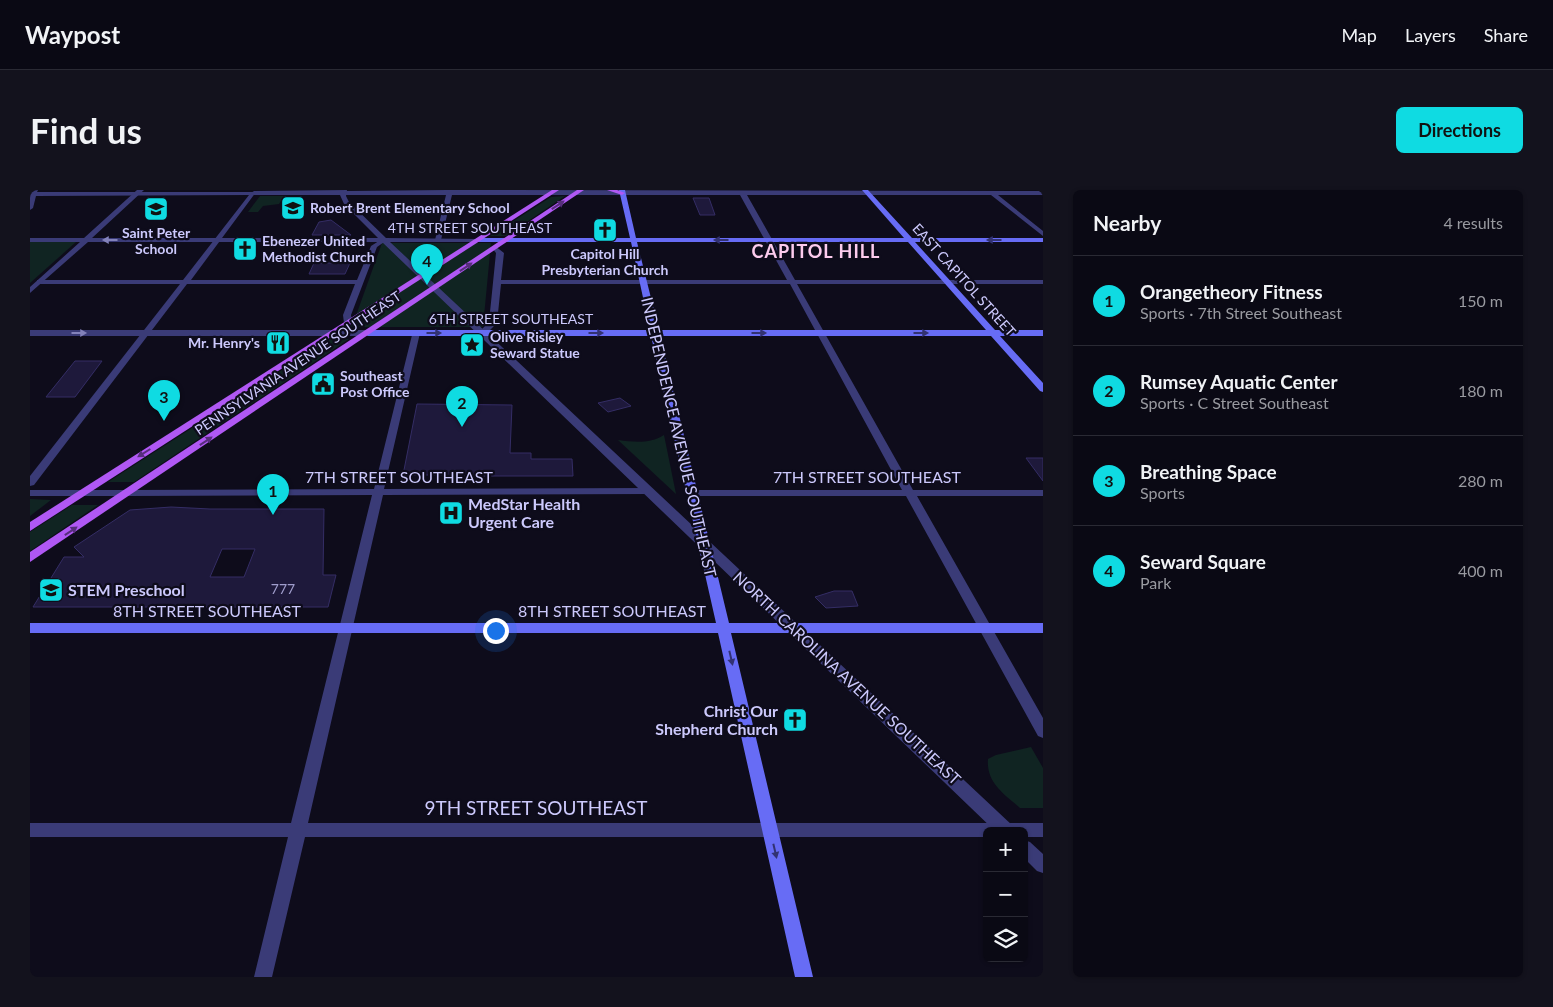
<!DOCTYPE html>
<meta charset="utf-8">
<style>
body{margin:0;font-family:Lato,sans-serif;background:#13121d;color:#f1f3f6}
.controls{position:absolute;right:15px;bottom:15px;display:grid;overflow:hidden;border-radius:8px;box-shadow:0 1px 4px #0004}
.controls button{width:45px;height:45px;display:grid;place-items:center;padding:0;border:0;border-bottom:1px solid #2a2a34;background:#0a0914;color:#f1f3f6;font:25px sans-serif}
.you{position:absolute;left:465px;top:440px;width:18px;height:18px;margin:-12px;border:4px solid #fff;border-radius:50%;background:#1a73e8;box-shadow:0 0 0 8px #1a73e833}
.badge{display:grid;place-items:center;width:32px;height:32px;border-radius:50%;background:#0fdbe2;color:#111;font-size:16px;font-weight:700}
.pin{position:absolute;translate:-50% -41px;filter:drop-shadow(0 1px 2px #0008)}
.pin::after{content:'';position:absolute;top:26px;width:18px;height:15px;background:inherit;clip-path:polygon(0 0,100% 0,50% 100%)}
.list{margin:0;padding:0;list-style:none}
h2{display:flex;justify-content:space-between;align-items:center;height:65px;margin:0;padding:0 20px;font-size:21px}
h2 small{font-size:16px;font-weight:400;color:#999aa0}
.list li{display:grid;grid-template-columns:32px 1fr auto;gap:15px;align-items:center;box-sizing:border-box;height:90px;padding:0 20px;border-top:1px solid #2a2a34}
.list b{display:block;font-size:19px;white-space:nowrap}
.list p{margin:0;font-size:16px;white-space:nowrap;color:#999aa0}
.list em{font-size:16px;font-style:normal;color:#999aa0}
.icon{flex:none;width:28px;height:28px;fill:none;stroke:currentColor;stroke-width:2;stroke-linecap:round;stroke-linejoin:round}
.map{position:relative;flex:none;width:1013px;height:787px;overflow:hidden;border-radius:8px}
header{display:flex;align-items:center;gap:30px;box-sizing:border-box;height:70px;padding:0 25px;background:#0a0914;border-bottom:1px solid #2a2a34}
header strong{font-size:24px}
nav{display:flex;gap:28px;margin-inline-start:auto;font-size:18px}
.intro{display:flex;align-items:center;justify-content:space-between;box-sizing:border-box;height:120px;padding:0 30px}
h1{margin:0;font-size:35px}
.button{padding:12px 22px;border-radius:8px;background:#0fdbe2;color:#111;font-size:18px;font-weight:700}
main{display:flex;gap:30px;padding:0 30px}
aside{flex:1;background:#0a0914;border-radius:8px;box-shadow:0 1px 4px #0004}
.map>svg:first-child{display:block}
</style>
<header>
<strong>Waypost</strong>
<nav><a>Map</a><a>Layers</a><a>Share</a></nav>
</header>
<div class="intro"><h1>Find us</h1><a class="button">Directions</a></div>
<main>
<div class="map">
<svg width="1013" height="787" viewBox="0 0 1013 787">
<rect width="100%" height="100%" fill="#0e0c1b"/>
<g fill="#102422">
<path d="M230,6H254L249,14L233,16L228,22H218Z"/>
<path d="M535,6L476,46H460L521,7Z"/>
<path d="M0,52H46L0,93Z"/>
<path d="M352,53H461L453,137H318L323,134Z"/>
<path d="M300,149H319L104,292H78Z"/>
<path d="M634,245L646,304L588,250C604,252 620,254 634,245Z"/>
<path d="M0,309L21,310L0,326Z"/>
<path d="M42,315H68L0,361V342Z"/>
<path d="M1001,557L1013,578V618H990C974,604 956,593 958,569L966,565Z"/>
</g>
<g fill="#1e193b" stroke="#342d65" fill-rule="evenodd">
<path d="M663,8H679L685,25H670Z"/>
<path d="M301,30L321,45H282L289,32Z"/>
<path d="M564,33H584L586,44H565Z"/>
<path d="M284,73H320L315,84H279Z"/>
<path d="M45,171H72L45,207H16Z"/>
<path d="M590,208L601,216L578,222L568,213Z"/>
<path d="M387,214L482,215L480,263H501V269H542L543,286H440V289H418V285H373Z"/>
<path d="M996,268H1013V291Z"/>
<path d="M141,317L180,319H294L293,385H306L298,417H3L34,367H54L44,357L100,320ZM192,359H225L214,387H180Z"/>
<path d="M804,401H822L828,416L796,418L785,407Z"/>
</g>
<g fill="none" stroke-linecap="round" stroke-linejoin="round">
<g fill="#3a3b77" fill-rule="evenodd">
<path d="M2,0H8L7,2H226L161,90H327L341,56L352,49L357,50L347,57L321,125L322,133L318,135L314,133L313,125L325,94H157L4,295L0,296V286L150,94H7V90H153L219,5L6,6L3,18L0,20V2Z"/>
<path d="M417,0L1013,1V5H968L1013,41V46L961,5H717L765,90H1013V94H767L883,300H1013V306H887L1013,528V548L1008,546L876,306H662L656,303L662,300H872L760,94H471L467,133L455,145L448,143L459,132L466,63L462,58L465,56L474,63L471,90H757L710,5H422L411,50L408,52L405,50L416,5H313L310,3L313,1Z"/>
<path d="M383,141L390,143L354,299L619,298L624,301L619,304L353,305L278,633H1013V647H994V641H957V647H275L242,787H224L258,647H0V633H261L342,305L97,306L91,303L97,300L344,299Z"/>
</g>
<g fill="#3a3b77" fill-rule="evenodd">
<path d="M107,0H114L62,48H348L314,14L310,5H224L221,3L224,1L317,0L316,6L319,12L356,48L450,49L451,50L448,52H360L983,636L985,641H965L352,52H58L0,103V97L50,52H0V48H54Z"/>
<path d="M0,140H338L342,143L338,146H0Z"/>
<path d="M0,300H97L103,303L97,306H0Z"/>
<path d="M994,650L1000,652L1013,664V683L1007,681L994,668Z"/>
</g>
<path fill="#676cf5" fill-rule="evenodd" d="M589,0H595L606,48H874L832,0H838L882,48H1013V52H885L965,140H1013V146H970L1013,193V202L1010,201L961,146H630L699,433H1013V443H701L783,787H765L688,443H0V433H686L621,146H338L334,143L338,140H620L601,52H448L445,50L448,48H600ZM607,52H878L956,140H629Z"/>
<g fill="#b058f4" fill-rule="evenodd">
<path d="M522,0H529L0,341V332Z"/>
<path d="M547,0H554L0,372V362Z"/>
<path d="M577,0H587L595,3L592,5Z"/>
</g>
</g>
<defs><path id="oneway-solid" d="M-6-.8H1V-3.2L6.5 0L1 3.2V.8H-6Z" transform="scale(1.25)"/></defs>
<g fill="#572e7d">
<use href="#oneway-solid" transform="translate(528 15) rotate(-33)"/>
<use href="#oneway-solid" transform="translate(436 77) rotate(-34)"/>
<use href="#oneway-solid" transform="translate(176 251) rotate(-34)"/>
<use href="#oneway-solid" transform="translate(114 263) rotate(148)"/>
<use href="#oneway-solid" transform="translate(41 341) rotate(-34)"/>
</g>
<g fill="#8382ba">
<use href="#oneway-solid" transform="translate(80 50) rotate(180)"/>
<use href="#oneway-solid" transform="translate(49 143)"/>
</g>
<g fill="#323272">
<use href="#oneway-solid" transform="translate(691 50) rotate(180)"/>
<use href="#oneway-solid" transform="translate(964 50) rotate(180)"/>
<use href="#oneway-solid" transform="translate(404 143)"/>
<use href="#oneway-solid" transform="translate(566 143)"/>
<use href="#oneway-solid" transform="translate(729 143)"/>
<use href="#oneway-solid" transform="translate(891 143)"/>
<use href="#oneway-solid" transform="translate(701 468) rotate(77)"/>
<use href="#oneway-solid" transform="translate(745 661) rotate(77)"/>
</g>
<defs>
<symbol id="school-square" viewBox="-11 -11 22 22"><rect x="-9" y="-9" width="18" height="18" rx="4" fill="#0fdbe2" stroke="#0e0c1b"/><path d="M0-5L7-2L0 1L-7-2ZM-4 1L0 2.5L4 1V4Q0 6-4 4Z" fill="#111"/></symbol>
<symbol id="church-square" viewBox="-11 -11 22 22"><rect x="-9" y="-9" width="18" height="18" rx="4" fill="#0fdbe2" stroke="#0e0c1b"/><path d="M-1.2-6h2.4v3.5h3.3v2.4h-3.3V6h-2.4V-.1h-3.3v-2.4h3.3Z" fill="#111"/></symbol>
<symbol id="restaurant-square" viewBox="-11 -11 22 22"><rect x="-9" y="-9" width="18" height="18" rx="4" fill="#0fdbe2" stroke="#0e0c1b"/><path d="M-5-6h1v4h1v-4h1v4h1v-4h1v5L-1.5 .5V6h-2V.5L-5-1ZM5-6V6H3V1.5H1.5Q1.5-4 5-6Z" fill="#111"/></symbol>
<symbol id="sight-square" viewBox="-11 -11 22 22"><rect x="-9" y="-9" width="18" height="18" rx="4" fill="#0fdbe2" stroke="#0e0c1b"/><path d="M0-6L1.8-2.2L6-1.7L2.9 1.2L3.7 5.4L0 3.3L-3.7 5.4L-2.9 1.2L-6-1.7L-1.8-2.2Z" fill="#111"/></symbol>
<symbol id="civic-square" viewBox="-11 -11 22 22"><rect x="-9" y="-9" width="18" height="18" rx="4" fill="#0fdbe2" stroke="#0e0c1b"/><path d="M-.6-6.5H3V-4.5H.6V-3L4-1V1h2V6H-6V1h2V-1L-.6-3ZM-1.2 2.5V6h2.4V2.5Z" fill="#111"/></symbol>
<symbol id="hospital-square" viewBox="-11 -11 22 22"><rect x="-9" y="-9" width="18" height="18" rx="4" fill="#0fdbe2" stroke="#0e0c1b"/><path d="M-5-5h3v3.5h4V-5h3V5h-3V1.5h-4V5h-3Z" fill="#111"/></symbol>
</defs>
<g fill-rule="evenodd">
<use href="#school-square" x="249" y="4" width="28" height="28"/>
<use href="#school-square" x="112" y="5" width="28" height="28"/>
<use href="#church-square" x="561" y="26" width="28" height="28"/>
<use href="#church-square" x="201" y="45" width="28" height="28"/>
<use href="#restaurant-square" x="234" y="139" width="28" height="28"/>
<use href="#sight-square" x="428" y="141" width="28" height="28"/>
<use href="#civic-square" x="279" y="180" width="28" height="28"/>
<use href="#hospital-square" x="407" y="309" width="28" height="28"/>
<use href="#school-square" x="7" y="386" width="28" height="28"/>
<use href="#church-square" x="751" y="516" width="28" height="28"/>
</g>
<g text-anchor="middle" stroke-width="4.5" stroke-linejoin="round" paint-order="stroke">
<g font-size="14" font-weight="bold" fill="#ccc9fc" stroke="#0e0c1b" text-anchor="start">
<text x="280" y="23">Robert Brent Elementary School</text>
<text x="126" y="48" text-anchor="middle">Saint Peter<tspan x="126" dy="16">School</tspan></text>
<text x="232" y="56">Ebenezer United<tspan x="232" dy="16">Methodist Church</tspan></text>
<text x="575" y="69" text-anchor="middle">Capitol Hill<tspan x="575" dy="16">Presbyterian Church</tspan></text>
<text x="460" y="152">Olive Risley<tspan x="460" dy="16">Seward Statue</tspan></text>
<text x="230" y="158" text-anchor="end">Mr. Henry's</text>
<text x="310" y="191">Southeast<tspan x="310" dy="16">Post Office</tspan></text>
</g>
<g font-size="14" fill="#ccc9fc" stroke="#0e0c1b">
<text x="440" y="43">4TH STREET SOUTHEAST</text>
<text transform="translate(934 90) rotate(48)" y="5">EAST CAPITOL STREET</text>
<text x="481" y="134">6TH STREET SOUTHEAST</text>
<text transform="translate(268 173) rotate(-34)" y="5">PENNSYLVANIA AVENUE SOUTHEAST</text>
</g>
<g font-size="14" fill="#a09dcc">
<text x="253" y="404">777</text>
</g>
<g font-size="16" fill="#ccc9fc" stroke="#0e0c1b">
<text transform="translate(649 247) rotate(77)" y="6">INDEPENDENCE AVENUE SOUTHEAST</text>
<text x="369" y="293">7TH STREET SOUTHEAST</text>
<text x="837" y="293">7TH STREET SOUTHEAST</text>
<text x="177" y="427">8TH STREET SOUTHEAST</text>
<text x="582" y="427">8TH STREET SOUTHEAST</text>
<text transform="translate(817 488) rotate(43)" y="6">NORTH CAROLINA AVENUE SOUTHEAST</text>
</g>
<g font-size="16" font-weight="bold" fill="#ccc9fc" stroke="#0e0c1b" text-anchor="start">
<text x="438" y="320">MedStar Health<tspan x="438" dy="18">Urgent Care</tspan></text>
<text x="38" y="406">STEM Preschool</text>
<text x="748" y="527" text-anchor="end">Christ Our<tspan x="748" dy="18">Shepherd Church</tspan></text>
</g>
<g font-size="18" font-weight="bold" letter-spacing="1" fill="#fccbed" stroke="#0e0c1b">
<text x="786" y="68">CAPITOL HILL</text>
</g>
<g font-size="19" fill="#ccc9fc" stroke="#0e0c1b">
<text x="506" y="625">9TH STREET SOUTHEAST</text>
</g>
</g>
</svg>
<div class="controls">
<button>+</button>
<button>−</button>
<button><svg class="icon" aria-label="layers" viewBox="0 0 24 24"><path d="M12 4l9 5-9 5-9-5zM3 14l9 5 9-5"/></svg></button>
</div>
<div class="you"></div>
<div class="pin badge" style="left:243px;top:325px">1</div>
<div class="pin badge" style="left:432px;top:237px">2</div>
<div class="pin badge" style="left:134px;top:231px">3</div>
<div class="pin badge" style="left:397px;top:95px">4</div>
</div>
<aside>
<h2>Nearby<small>4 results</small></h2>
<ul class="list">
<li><span class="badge">1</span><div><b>Orangetheory Fitness</b><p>Sports · 7th Street Southeast</p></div><em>150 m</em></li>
<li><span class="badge">2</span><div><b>Rumsey Aquatic Center</b><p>Sports · C Street Southeast</p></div><em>180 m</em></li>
<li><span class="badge">3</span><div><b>Breathing Space</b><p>Sports</p></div><em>280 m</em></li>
<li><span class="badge">4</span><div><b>Seward Square</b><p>Park</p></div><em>400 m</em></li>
</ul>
</aside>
</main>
